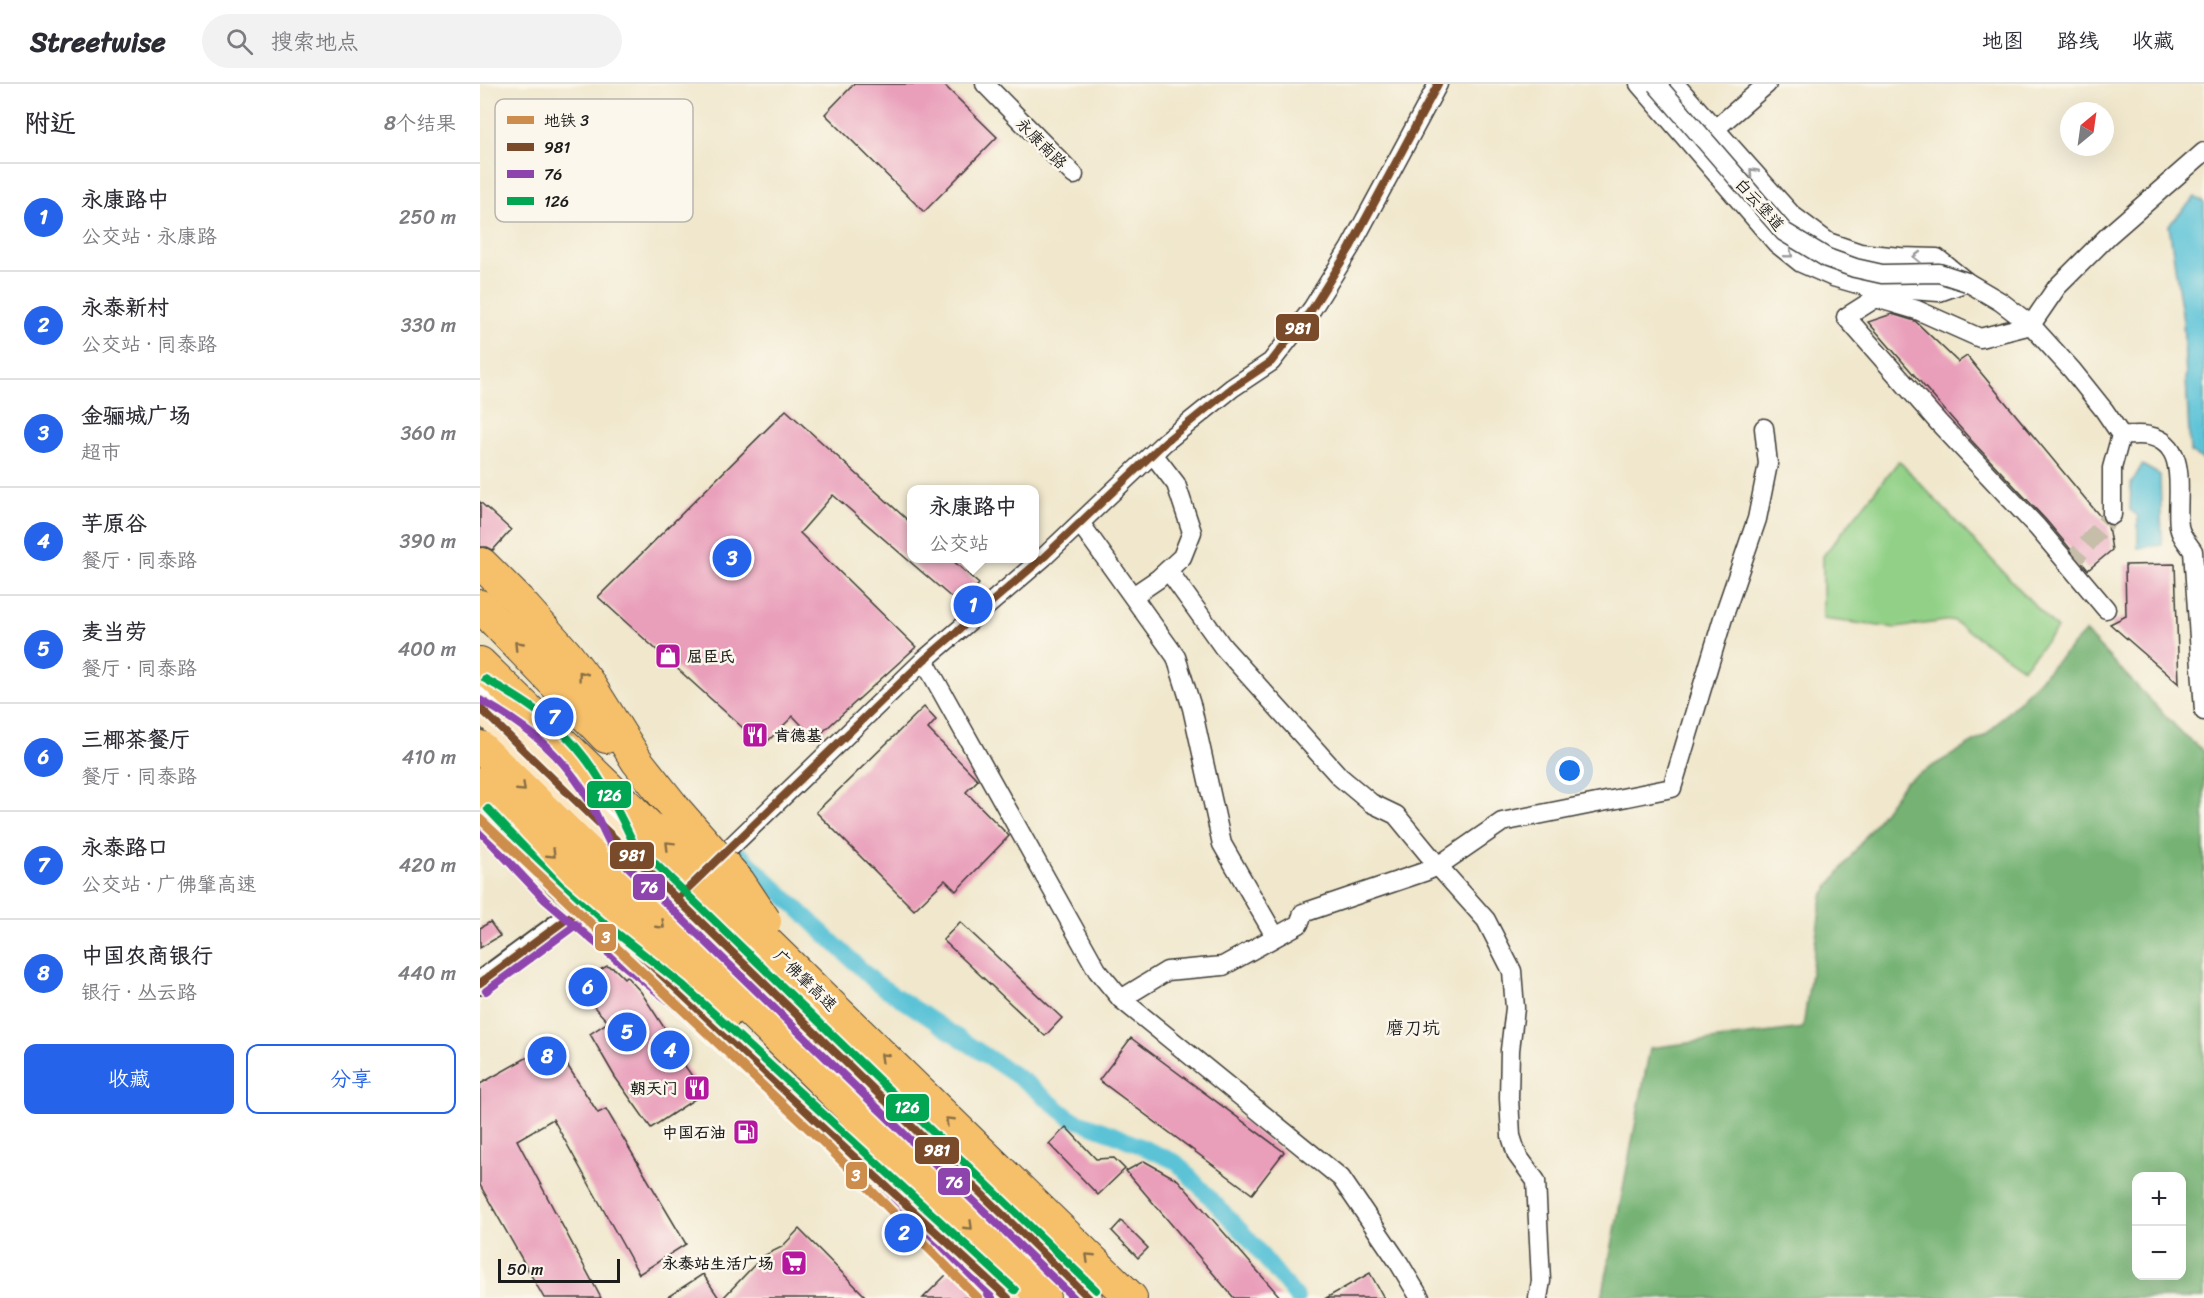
<!DOCTYPE html>
<html lang="zh">
<meta charset="utf-8">
<style>
body{margin:0;font-family:Sriracha,"LXGW WenKai TC",sans-serif;background:#f2f2f3;color:#2b2b33}
.controls{position:absolute;right:18px;bottom:18px;display:grid;overflow:hidden;border-radius:12px;box-shadow:0 6px 24px #0002}
.controls button{width:54px;height:54px;display:grid;place-items:center;padding:0;border:0;border-bottom:2px solid #e1e1e2;background:#fff;color:#2b2b33;font:30px sans-serif}
.compass{position:absolute;left:1580px;top:18px;width:54px;height:54px;border-radius:50%;background:#fff;box-shadow:0 6px 24px #0002;rotate:29deg}
.scale{position:absolute;left:18px;bottom:15px;width:122px;box-sizing:border-box;padding-left:6px;border:3px solid #1c1c1c;border-top:0;font-size:16px;line-height:21px;white-space:nowrap;color:#1c1c1c;-webkit-text-stroke:4px #fbf7ec;paint-order:stroke}
.you{position:absolute;left:1090px;top:687px;width:21px;height:21px;margin:-15px;border:4px solid #fff;border-radius:50%;background:#1a73e8;box-shadow:0 0 0 9px #1a73e833}
.badge{display:grid;place-items:center;width:39px;height:39px;border-radius:50%;background:#2563eb;color:#fff;font-size:20px;font-weight:700}
.pin{position:absolute;translate:-50% -50%;border:3px solid #fff;box-shadow:0 2px 6px #0006}
.popup{position:absolute;left:427px;top:401px;width:132px;height:78px;box-sizing:border-box;display:grid;place-content:center;border-radius:12px;background:#fff;filter:drop-shadow(0 2px 4px #0005);font-size:20px;white-space:nowrap;color:#7c7c81}
.popup b{font-size:22px;color:#2b2b33}
.popup::after{content:'';position:absolute;left:50%;top:100%;margin-left:-12px;border:12px solid transparent;border-top-color:#fff}
.list{margin:0;padding:0;list-style:none}
h2{display:flex;justify-content:space-between;align-items:center;height:78px;margin:0;padding:0 24px;font-size:26px}
h2 small{font-size:20px;font-weight:400;color:#7c7c81}
.list li{display:grid;grid-template-columns:39px 1fr auto;gap:18px;align-items:center;box-sizing:border-box;height:108px;padding:0 24px;border-top:2px solid #e1e1e2}
.list b{display:block;font-size:22px;white-space:nowrap}
.list p{margin:0;font-size:20px;white-space:nowrap;color:#7c7c81}
.list em{font-size:20px;font-style:normal;color:#7c7c81}
.actions{display:flex;gap:12px;padding:18px 24px}
.actions a{flex:1;padding:14px 0;border:2px solid #2563eb;border-radius:12px;text-align:center;font-size:21px;color:#2563eb}
.actions .main{background:#2563eb;color:#fff}
.icon{flex:none;width:33px;height:33px;fill:none;stroke:currentColor;stroke-width:2;stroke-linecap:round;stroke-linejoin:round}
.map{position:relative;flex:none;width:1724px;height:1214px;overflow:hidden}
header{display:flex;align-items:center;gap:36px;box-sizing:border-box;height:84px;padding:0 30px;background:#fff;border-bottom:2px solid #e1e1e2}
header strong{font-size:28px}
nav{display:flex;gap:33px;margin-inline-start:auto;font-size:21px}
.search{width:420px;height:54px;background:#f2f2f3;display:flex;align-items:center;gap:15px;box-sizing:border-box;padding:0 21px;border-radius:33px;color:#7c7c81;font-size:22px}
main{display:flex}
aside{flex:1;background:#fff}
.map>svg:first-child{display:block}
</style>
<header>
<strong>Streetwise</strong>
<div class="search"><svg class="icon" aria-label="search" viewBox="0 0 24 24"><circle cx="10" cy="10" r="6"/><path d="M15 15l6 6"/></svg>搜索地点</div>
<nav><a>地图</a><a>路线</a><a>收藏</a></nav>
</header>
<main>
<aside>
<h2>附近<small>8个结果</small></h2>
<ul class="list">
<li><span class="badge">1</span><div><b>永康路中</b><p>公交站 · 永康路</p></div><em>250 m</em></li>
<li><span class="badge">2</span><div><b>永泰新村</b><p>公交站 · 同泰路</p></div><em>330 m</em></li>
<li><span class="badge">3</span><div><b>金骊城广场</b><p>超市</p></div><em>360 m</em></li>
<li><span class="badge">4</span><div><b>芋原谷</b><p>餐厅 · 同泰路</p></div><em>390 m</em></li>
<li><span class="badge">5</span><div><b>麦当劳</b><p>餐厅 · 同泰路</p></div><em>400 m</em></li>
<li><span class="badge">6</span><div><b>三椰茶餐厅</b><p>餐厅 · 同泰路</p></div><em>410 m</em></li>
<li><span class="badge">7</span><div><b>永泰路口</b><p>公交站 · 广佛肇高速</p></div><em>420 m</em></li>
<li><span class="badge">8</span><div><b>中国农商银行</b><p>银行 · 丛云路</p></div><em>440 m</em></li>
</ul>
<div class="actions"><a class="main">收藏</a><a>分享</a></div>
</aside>
<div class="map">
<svg width="1724" height="1214" viewBox="0 0 1724 1214">
<rect width="100%" height="100%" fill="#fbf7ec"/>
<filter id="ink" filterUnits="userSpaceOnUse"><feTurbulence type="fractalNoise" baseFrequency=".0167" numOctaves="2"/><feDisplacementMap in="SourceGraphic" scale="12" xChannelSelector="R" yChannelSelector="G"/><feConvolveMatrix kernelMatrix="1 2 1 2 8 2 1 2 1" color-interpolation-filters="sRGB"/></filter>
<filter id="wash" filterUnits="userSpaceOnUse"><feTurbulence type="fractalNoise" baseFrequency=".008" numOctaves="4" result="noise"/><feDisplacementMap in="SourceGraphic" scale="24" xChannelSelector="R" yChannelSelector="G"/><feGaussianBlur stdDeviation="1.35" result="paint"/><feColorMatrix in="noise" values="0 0 0 0 0 0 0 0 0 0 0 0 0 0 0 0 0 1.4 0 .05"/><feComposite in="paint" operator="in"/></filter>
<g filter="url(#wash)">
<rect width="100%" height="100%" fill="#f0e7cc"/>
<path fill="#91d086" stroke="#567651" stroke-width="1.5" d="M1419,377L1577,545L1543,584L1472,536L1416,544L1343,535V472Z"/>
<path fill="#74b273" stroke="#486748" stroke-width="1.5" fill-rule="evenodd" d="M1605,548L1706,653L1724,667V1214H1122L1170,964L1323,944L1342,812L1425,698L1506,651ZM1656,1092H1702V1192H1656Z"/>
<g fill="#5bc3d7" stroke="#3c707a" stroke-width="1.5">
<path d="M1715,113L1724,119V376L1710,368L1703,237L1689,141Z"/>
<path d="M1662,381L1680,391L1682,461L1658,464V432L1650,426L1651,400Z"/>
</g>
<g fill="none" stroke-linecap="round" stroke-linejoin="round">
<path stroke="#5bc3d7" stroke-width="16" d="M261,771L395,898L547,999L590,1034L633,1050L696,1078L768,1154L817,1214"/>
</g>
<g id="blocks">
<g fill="#e99eba">
<path d="M374,0H463L517,53L444,128L345,30Z"/>
<path d="M1412,230L1435,237L1478,278L1487,272L1628,442L1632,466L1608,486L1566,436L1490,355L1388,238Z"/>
<path d="M306,326L432,440V474H470L499,500L480,521L353,411L320,449L436,563L335,655L313,632L283,662L118,513Z"/>
<path d="M0,418L31,446L13,466L7,463H0Z"/>
<path d="M1695,480L1699,600L1630,540L1646,532L1645,481Z"/>
<path d="M444,623L456,636L448,645L498,696L486,708L529,752L476,807L465,796L434,826L336,728Z"/>
<path d="M10,838L20,852L0,864V844Z"/>
<path d="M480,838L582,934L565,952L463,856Z"/>
<path d="M127,882L135,885L144,894L146,892L161,908L185,945L181,948L224,1009L171,1044L135,993L110,950L128,938L92,899L107,886L111,891Z"/>
<path d="M651,954L804,1068L772,1110L619,996Z"/>
<path d="M73,959L118,1029L126,1025L206,1160L159,1190L73,1035L37,1056L121,1214H64L0,1101V1000Z"/>
<path d="M586,1043L616,1075L634,1074L645,1085L618,1111L569,1060Z"/>
<path d="M664,1077L698,1096L801,1214H754L646,1087Z"/>
<path d="M641,1137L668,1164L658,1174L632,1147Z"/>
<path d="M319,1145L387,1214H243L283,1172L302,1163Z"/>
<path d="M473,1184L487,1197L504,1214H443Z"/>
<path d="M890,1189L904,1214H846Z"/>
<path d="M223,1190L239,1214H186Z"/>
</g>
</g>
</g>
<g filter="url(#ink)">
<use href="#blocks" fill-opacity="0" stroke="#3c3a36" stroke-width="1.5"/>
<g fill="none" stroke-linecap="round" stroke-linejoin="round">
<path stroke="#c6bea9" stroke-width="18" stroke-dasharray="18 9" stroke-linecap="butt" d="M1589,481L1632,431"/>
<defs>
<g id="minor">
<path d="M505,0L594,91"/>
<path d="M1159,0L1296,159L1321,179L1353,193L1388,203L1459,208L1487,198"/>
<path d="M1195,0L1312,131L1348,158L1380,169L1420,173L1457,174L1487,198L1521,218L1551,241L1592,286L1624,326L1641,351L1632,384V431"/>
<path d="M1227,52L1287,0"/>
<path d="M1641,351C1650,352 1660,350 1669,352C1711,360 1695,414 1699,442C1700,451 1708,460 1713,467L1724,627"/>
<path d="M600,439L696,573L712,624L742,760L795,852"/>
<path d="M688,486L743,563L860,693L891,719L916,731L958,782L1006,836L1032,887L1035,924L1030,966L1029,1014L1031,1052L1037,1071L1056,1097L1061,1197L1058,1214"/>
<path d="M653,512L678,495L702,473L712,448L696,400L673,370"/>
<path d="M1626,525L1557,443L1459,339L1366,233L1396,214L1437,226L1500,254L1551,241L1577,203L1629,151L1724,68"/>
<path d="M444,576L617,886L641,915L861,1094L919,1179L940,1214"/>
<path d="M197,815L444,576L564,473L685,358L752,304L791,278L832,225L870,164L958,0"/>
<path d="M641,915L687,887L743,882L819,840L823,829L944,788L958,782L1022,738L1192,704L1243,534L1277,435L1288,380L1284,344"/>
</g>
<g id="tertiary">
<path d="M0,604L34,621"/>
<path d="M110,696L124,718L143,760"/>
<path d="M0,899L95,829"/>
</g>
<g id="secondary">
<path d="M0,624L609,1214"/>
<path d="M0,732L72,808L117,847L197,910L528,1214"/>
</g>
<g id="motorway">
<path d="M2,480L38,516L87,571L107,597L157,677L195,725"/>
<path d="M0,522L126,653"/>
<path d="M0,579L153,727"/>
<path d="M0,663L564,1214"/>
<path d="M0,700L164,857L245,931"/>
<path d="M320,891L651,1214"/>
</g>
</defs>
<use href="#minor" stroke="#3c3a36" stroke-width="21"/>
<use href="#tertiary" stroke="#3c3a36" stroke-width="26"/>
<use href="#secondary" stroke="#3c3a36" stroke-width="28"/>
<use href="#motorway" stroke="#3c3a36" stroke-width="34"/>
<use href="#minor" stroke="#fff" stroke-width="18"/>
<use href="#tertiary" stroke="#fff" stroke-width="22"/>
<use href="#secondary" stroke="#fbe6c4" stroke-width="26"/>
<use href="#motorway" stroke="#f6c06b" stroke-width="32"/>
<defs>
<path id="minor-bridge" d="M1176,0L1304,148L1347,174L1375,184L1402,190L1459,189L1487,198"/>
<g id="motorway-bridge">
<path d="M195,725L259,798L285,837"/>
<path d="M153,727L320,891"/>
</g>
</defs>
<use href="#minor-bridge" stroke="#3c3a36" stroke-width="21" stroke-linecap="butt"/>
<use href="#motorway-bridge" stroke="#3c3a36" stroke-width="34" stroke-linecap="butt"/>
<use href="#minor-bridge" stroke="#fff" stroke-width="18"/>
<use href="#motorway-bridge" stroke="#f6c06b" stroke-width="32"/>
<defs>
<g id="bus-1">
<path d="M0,624L609,1214"/>
<path d="M0,732L72,808L117,847L197,910L528,1214"/>
<path d="M197,815L444,576L564,473L685,358L752,304L791,278L832,225L870,164L958,0"/>
<path d="M0,899L95,829"/>
</g>
<g id="bus-2">
<path d="M0,616C46,641 84,671 110,718C119,735 126,755 137,772L594,1214"/>
<path d="M0,747L65,816L111,855L190,918L512,1214"/>
<path d="M6,907L101,837"/>
</g>
<g id="bus-3">
<path d="M5,595C87,639 114,675 153,758L616,1206"/>
<path d="M8,725L79,800L124,839L204,902L535,1206"/>
</g>
</defs>
<use href="#bus-1" stroke="#fbf7ec" stroke-width="12"/>
<use href="#bus-2" stroke="#fbf7ec" stroke-width="12"/>
<use href="#bus-3" stroke="#fbf7ec" stroke-width="12"/>
<use href="#bus-1" stroke="#7a4b2a" stroke-width="8"/>
<use href="#bus-2" stroke="#8e44ad" stroke-width="8"/>
<use href="#bus-3" stroke="#00a651" stroke-width="8"/>
<defs>
<path id="metro-1" d="M0,735L347,1062L498,1214"/>
</defs>
<use href="#metro-1" stroke="#fbf7ec" stroke-width="14"/>
<use href="#metro-1" stroke="#cd8d4c" stroke-width="9"/>
</g>
<defs><path id="oneway-chevron" d="M-2-3.5L2.5 0L-2 3.5" fill="none" stroke-width="1.6" stroke-linecap="round" stroke-linejoin="round" transform="scale(1.5)"/></defs>
<g stroke="#999">
<use href="#oneway-chevron" transform="translate(1273 88) rotate(-132)"/>
<use href="#oneway-chevron" transform="translate(1309 170) rotate(39)"/>
<use href="#oneway-chevron" transform="translate(1437 173) rotate(-179)"/>
</g>
<g stroke="#896e44">
<use href="#oneway-chevron" transform="translate(38 561) rotate(-134)"/>
<use href="#oneway-chevron" transform="translate(102 591) rotate(-127)"/>
<use href="#oneway-chevron" transform="translate(42 704) rotate(44)"/>
<use href="#oneway-chevron" transform="translate(189 761) rotate(-135)"/>
<use href="#oneway-chevron" transform="translate(72 770) rotate(44)"/>
<use href="#oneway-chevron" transform="translate(181 841) rotate(44)"/>
<use href="#oneway-chevron" transform="translate(404 973) rotate(-136)"/>
<use href="#oneway-chevron" transform="translate(469 1037) rotate(-136)"/>
<use href="#oneway-chevron" transform="translate(489 1142) rotate(44)"/>
<use href="#oneway-chevron" transform="translate(609 1173) rotate(-136)"/>
</g>
</g>
<defs>
<symbol id="shop-square" viewBox="-11 -11 22 22"><rect x="-9" y="-9" width="18" height="18" rx="4" fill="#b5179e" stroke="#fbf7ec"/><path d="M-5-2.5h2.3a2.7 3.5 0 0 1 5.4 0H5L5.5 6h-11ZM-1.5-2.5h3a1.5 2.3 0 0 0-3 0Z" fill="#fff"/></symbol>
<symbol id="restaurant-square" viewBox="-11 -11 22 22"><rect x="-9" y="-9" width="18" height="18" rx="4" fill="#b5179e" stroke="#fbf7ec"/><path d="M-5-6h1v4h1v-4h1v4h1v-4h1v5L-1.5 .5V6h-2V.5L-5-1ZM5-6V6H3V1.5H1.5Q1.5-4 5-6Z" fill="#fff"/></symbol>
<symbol id="fuel-square" viewBox="-11 -11 22 22"><rect x="-9" y="-9" width="18" height="18" rx="4" fill="#b5179e" stroke="#fbf7ec"/><path d="M-5.5-6h7V0h2V4h1.3V-2.5L3-4.5l.8-.8L6-3V5H2.5V1h-1V6h-7ZM-4.2-4.7v3.2H.2V-4.7Z" fill="#fff"/></symbol>
<symbol id="supermarket-square" viewBox="-11 -11 22 22"><rect x="-9" y="-9" width="18" height="18" rx="4" fill="#b5179e" stroke="#fbf7ec"/><path d="M-6-5.5h2.5l.6 2H6L4.5 2H-2.5L-4.4-4H-6ZM-1.5 3.2a1.3 1.3 0 1 0 .1 0ZM3 3.2a1.3 1.3 0 1 0 .1 0Z" fill="#fff"/></symbol>
</defs>
<g fill-rule="evenodd">
<use href="#shop-square" x="173" y="557" width="30" height="30"/>
<use href="#restaurant-square" x="260" y="636" width="30" height="30"/>
<use href="#restaurant-square" x="202" y="989" width="30" height="30"/>
<use href="#fuel-square" x="251" y="1033" width="30" height="30"/>
<use href="#supermarket-square" x="299" y="1164" width="30" height="30"/>
</g>
<g text-anchor="middle" stroke-width="5" stroke-linejoin="round" paint-order="stroke">
<g font-size="16" fill="#1c1c1c" stroke="#fbf7ec">
<text transform="translate(562 59) rotate(45)" y="6">永康南路</text>
<text transform="translate(1280 120) rotate(48)" y="6">白云堡道</text>
<text transform="translate(326 896) rotate(44)" y="6">广佛肇高速</text>
</g>
<g font-size="16" font-weight="bold" fill="#1c1c1c" stroke="#fbf7ec" text-anchor="end">
<text x="207" y="578" text-anchor="start">屈臣氏</text>
<text x="294" y="657" text-anchor="start">肯德基</text>
<text x="198" y="1010">朝天门</text>
<text x="246" y="1054">中国石油</text>
<text x="294" y="1185">永泰站生活广场</text>
</g>
<g font-size="18" fill="#1c1c1c" stroke="#fbf7ec">
<text x="933" y="950">磨刀坑</text>
</g>
</g>
<rect x="15" y="15" width="198" height="123" rx="9" fill="#fbf7ec" stroke="#b8b5ae" stroke-width="1.5"/>
<rect x="27" y="32" width="27" height="8" fill="#cd8d4c"/>
<rect x="27" y="59" width="27" height="8" fill="#7a4b2a"/>
<rect x="27" y="86" width="27" height="8" fill="#8e44ad"/>
<rect x="27" y="113" width="27" height="8" fill="#00a651"/>
<g font-size="16" fill="#1c1c1c">
<text x="64" y="42">地铁 3</text>
<text x="64" y="69">981</text>
<text x="64" y="96">76</text>
<text x="64" y="123">126</text>
</g>
<g stroke="#fbf7ec" stroke-width="2">
<rect x="795" y="229" width="45" height="29" rx="6" fill="#7a4b2a"/>
<rect x="106" y="696" width="46" height="29" rx="6" fill="#00a651"/>
<rect x="129" y="757" width="46" height="29" rx="6" fill="#7a4b2a"/>
<rect x="152" y="789" width="34" height="28" rx="6" fill="#8e44ad"/>
<rect x="114" y="839" width="23" height="29" rx="6" fill="#cd8d4c"/>
<rect x="405" y="1009" width="45" height="29" rx="6" fill="#00a651"/>
<rect x="434" y="1052" width="46" height="29" rx="6" fill="#7a4b2a"/>
<rect x="365" y="1077" width="23" height="29" rx="6" fill="#cd8d4c"/>
<rect x="457" y="1083" width="34" height="29" rx="6" fill="#8e44ad"/>
</g>
<g font-size="16" text-anchor="middle" font-weight="bold" fill="#fff">
<text x="818" y="250">981</text>
<text x="129" y="717">126</text>
<text x="152" y="777">981</text>
<text x="169" y="809">76</text>
<text x="126" y="859">3</text>
<text x="427" y="1029">126</text>
<text x="457" y="1072">981</text>
<text x="376" y="1097">3</text>
<text x="474" y="1104">76</text>
</g>
</svg>
<div class="controls">
<button>+</button>
<button>−</button>
</div>
<svg class="compass" viewBox="-18 -18 36 36"><path d="M0-13l5 13h-10z" fill="#e53935"/><path d="M0 13l5-13h-10z" fill="#7c7c81"/></svg>
<div class="scale">50 m</div>
<div class="you"></div>
<div class="pin badge" style="left:493px;top:521px">1</div>
<div class="popup"><b>永康路中</b>公交站</div>
<div class="pin badge" style="left:424px;top:1149px">2</div>
<div class="pin badge" style="left:252px;top:474px">3</div>
<div class="pin badge" style="left:190px;top:966px">4</div>
<div class="pin badge" style="left:147px;top:948px">5</div>
<div class="pin badge" style="left:108px;top:903px">6</div>
<div class="pin badge" style="left:74px;top:633px">7</div>
<div class="pin badge" style="left:67px;top:972px">8</div>
</div>
</main>
